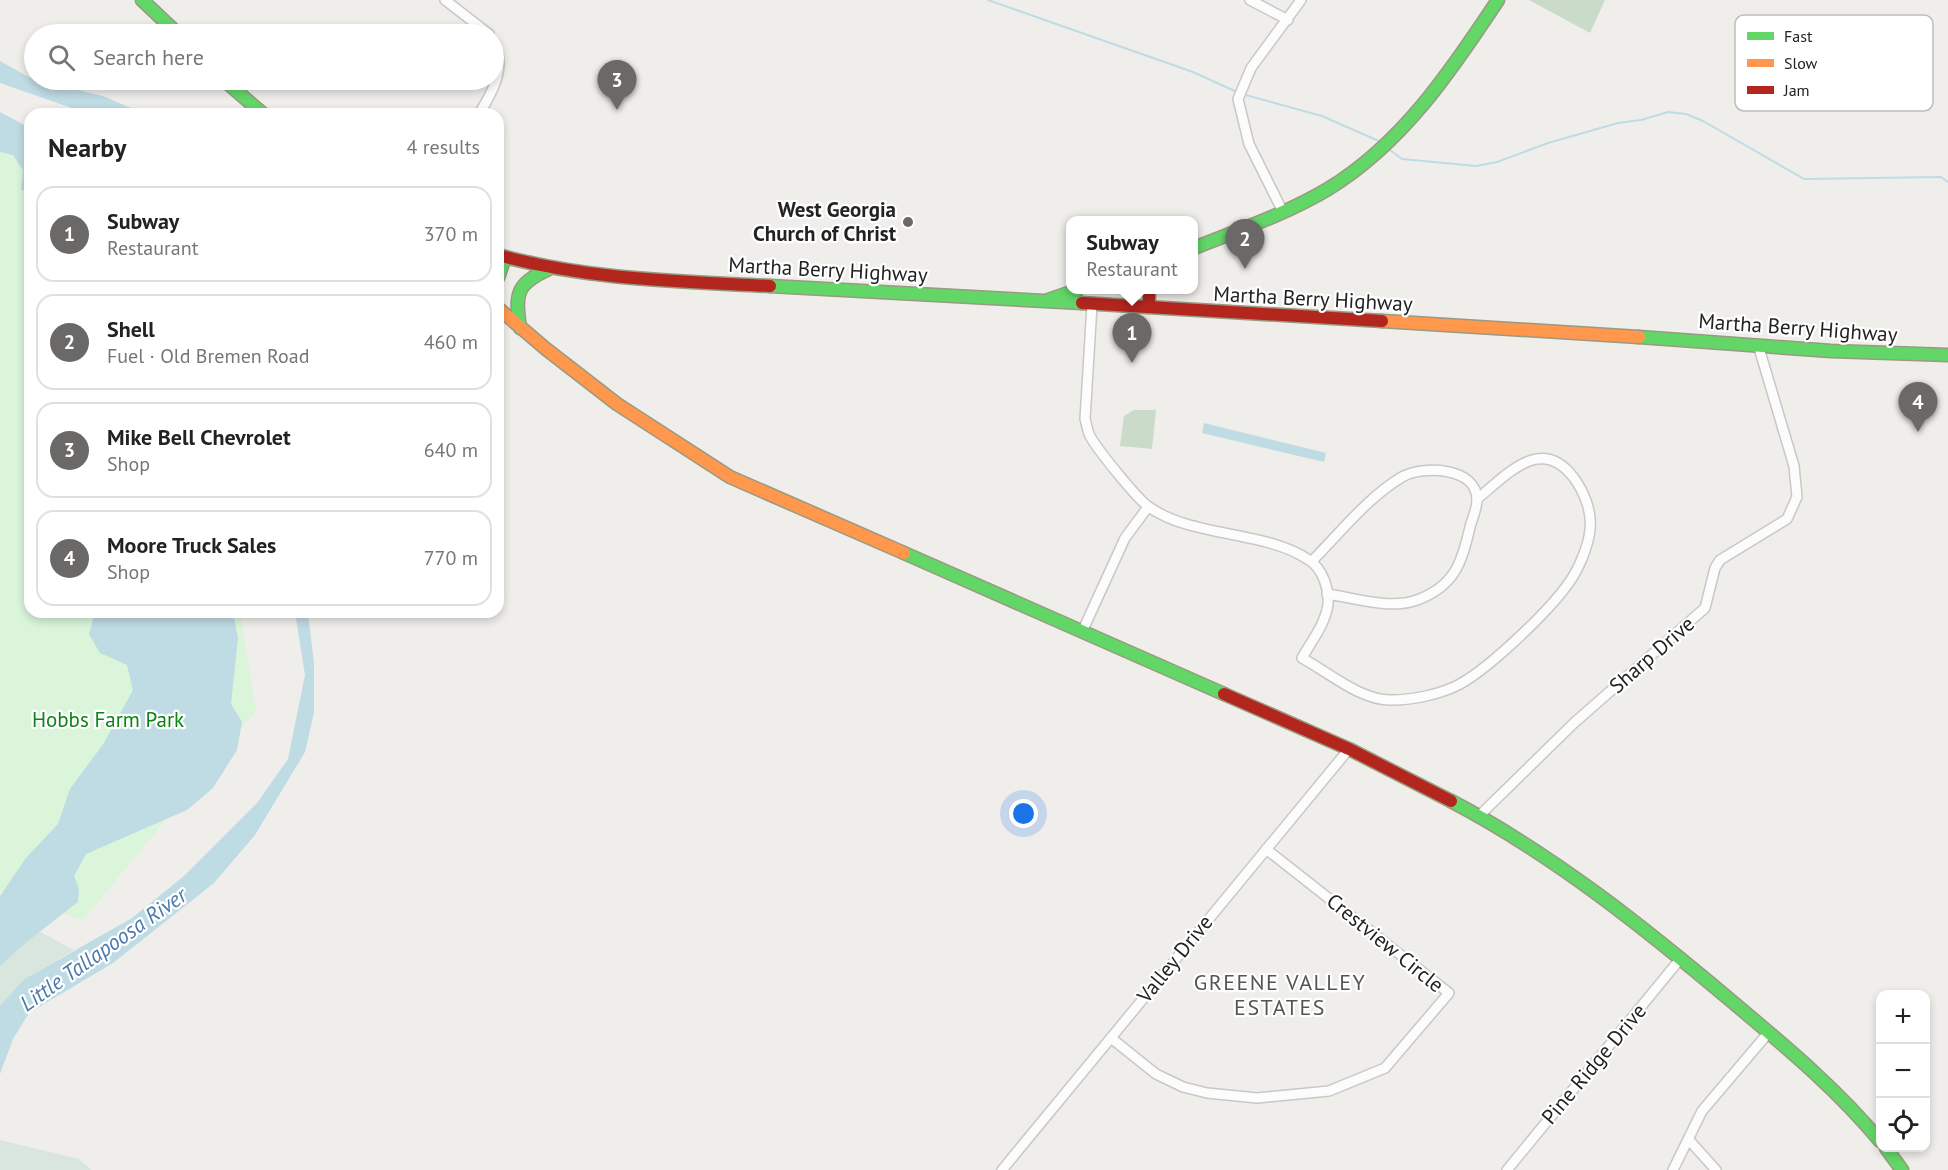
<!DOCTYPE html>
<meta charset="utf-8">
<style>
body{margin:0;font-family:"PT Sans",sans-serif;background:#f6f6f6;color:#222}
.controls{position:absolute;right:18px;bottom:18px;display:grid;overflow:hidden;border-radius:12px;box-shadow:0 3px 9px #0003}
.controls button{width:54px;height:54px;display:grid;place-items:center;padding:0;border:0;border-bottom:2px solid #e0e0e0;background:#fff;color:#222;font:30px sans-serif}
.you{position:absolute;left:1024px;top:814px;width:21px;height:21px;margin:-15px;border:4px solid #fff;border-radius:50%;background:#1a73e8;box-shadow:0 0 0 9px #1a73e833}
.badge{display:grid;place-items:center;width:39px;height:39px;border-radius:50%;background:#6a6968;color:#fff;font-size:20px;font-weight:700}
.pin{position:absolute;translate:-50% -50px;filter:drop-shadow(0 2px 3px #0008)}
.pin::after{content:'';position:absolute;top:32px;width:21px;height:18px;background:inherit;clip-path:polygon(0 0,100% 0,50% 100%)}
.popup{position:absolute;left:1066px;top:216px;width:132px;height:78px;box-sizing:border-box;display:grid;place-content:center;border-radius:12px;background:#fff;filter:drop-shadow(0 2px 4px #0005);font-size:20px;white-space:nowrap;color:#767676}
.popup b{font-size:22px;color:#222}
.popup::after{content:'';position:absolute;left:50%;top:100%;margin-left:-12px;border:12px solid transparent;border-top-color:#fff}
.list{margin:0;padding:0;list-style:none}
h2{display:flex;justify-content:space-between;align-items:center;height:78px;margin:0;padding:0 24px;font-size:26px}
h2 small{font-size:20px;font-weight:400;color:#767676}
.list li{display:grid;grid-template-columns:39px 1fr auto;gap:18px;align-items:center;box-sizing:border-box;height:96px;margin:0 12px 12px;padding:0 12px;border:2px solid #e0e0e0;border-radius:18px}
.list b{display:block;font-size:22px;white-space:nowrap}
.list p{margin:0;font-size:20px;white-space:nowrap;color:#767676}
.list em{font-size:20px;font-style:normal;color:#767676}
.icon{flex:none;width:33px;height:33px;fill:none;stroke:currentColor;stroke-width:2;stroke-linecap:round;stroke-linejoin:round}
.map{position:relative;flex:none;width:1948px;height:1170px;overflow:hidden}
.search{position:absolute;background:#fff;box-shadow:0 3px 9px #0003;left:24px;top:24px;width:480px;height:66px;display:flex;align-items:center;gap:15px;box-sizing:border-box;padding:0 21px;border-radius:33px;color:#767676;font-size:22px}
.panel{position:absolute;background:#fff;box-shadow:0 3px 9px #0003;left:24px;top:108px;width:480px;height:510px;border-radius:18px}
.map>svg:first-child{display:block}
</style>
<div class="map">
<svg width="1948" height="1170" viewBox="0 0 1948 1170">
<rect width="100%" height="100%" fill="#f0eeeb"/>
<g fill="#d9e6de">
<path d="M0,910L74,950L23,980L0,1006Z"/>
<path d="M0,1140L79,1159L91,1170H0Z"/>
</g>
<g fill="#cadbca">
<path d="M1529,0H1605L1590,33Z"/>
<path d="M1134,410H1156L1152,449L1120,446L1124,416Z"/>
</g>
<path fill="#daf5da" d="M0,117L30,132V612H240L256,711L83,920L0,891Z"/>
<g fill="#bfdbe3">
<path d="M0,61L34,80L103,96L145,114H89L0,83Z"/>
<path d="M0,112L30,128V195L21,189L23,170L13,155L0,152Z"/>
<path d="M1204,423L1326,453L1324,462L1202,433Z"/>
<path d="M95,612H233L238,638L231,704L242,722L237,750L213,788L187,810L86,854L74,876L79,889L78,902L24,944L0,966V896L26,858L58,824L70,789L104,743L133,690L127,665L100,653L89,634Z"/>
<path d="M295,612H308L314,664V712L305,752L255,835L214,883L113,963L29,1013L13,1039L0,1074V1006L23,980L132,918L184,876L257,803L288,759L305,675Z"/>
</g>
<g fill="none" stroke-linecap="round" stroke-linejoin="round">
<g stroke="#bfdbe3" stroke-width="2">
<path d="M988,0L1193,72L1237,92"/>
<path d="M1242,94L1322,116L1381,142"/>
<path d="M1390,150L1402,159L1476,166L1497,162L1548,143L1618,123L1641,120L1668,112L1686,114L1703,121L1804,179L1941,177L1948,182"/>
</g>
<defs>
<g id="street">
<path d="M445,0L489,34"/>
<path d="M1250,0L1288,20"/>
<path d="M479,114C492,93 507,67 494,43"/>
<path d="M1283,212L1249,144L1238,99L1251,68L1301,0"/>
<path d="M1092,305L1085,419C1087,424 1087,431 1090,436C1097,449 1137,499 1149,507C1193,538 1265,530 1309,560C1323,569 1329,589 1328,604C1326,623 1311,642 1302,658C1328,672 1361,701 1392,700C1412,700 1436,695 1454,687C1485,673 1548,612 1568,584C1578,571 1589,545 1590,529C1592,511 1584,492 1574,478C1541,434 1507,475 1477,499"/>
<path d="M1312,561C1340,533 1368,497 1402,477C1423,465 1477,467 1477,500C1477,509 1472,519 1470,527C1462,562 1455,586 1417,600C1390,610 1355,598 1327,594"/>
<path d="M1082,632L1125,538L1148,507"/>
<path d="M1479,816L1574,723L1705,608L1715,568L1720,560L1787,519L1797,497L1794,466L1759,348"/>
<path d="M1111,1038L1156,1074L1183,1087L1207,1093L1257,1098L1329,1091L1385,1068L1449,993L1266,849"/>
<path d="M1689,1140L1716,1170"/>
<path d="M1002,1170L1349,749"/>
<path d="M1507,1170L1681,958"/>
<path d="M1673,1170L1702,1111L1769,1032"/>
</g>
<g id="fast">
<path d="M142,0L178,34"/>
<path d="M224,80L263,114"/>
<path d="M1194,248C1239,230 1286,214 1328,189C1402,144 1451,71 1498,0"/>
<path d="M498,278L505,257"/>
<path d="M770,286L1082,303"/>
<path d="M1048,300L1077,290"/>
<path d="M520,328C515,293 516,284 549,269"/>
<path d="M1639,337L1831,351L1948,355"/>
<path d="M904,553L1224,694"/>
<path d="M1451,801C1554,855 1646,929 1735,1004C1786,1047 1837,1089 1880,1141"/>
<path d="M1886,1148L1902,1170"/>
</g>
<g id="slow">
<path d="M498,308L546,349L617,404L730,477L904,553"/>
<path d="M1382,321L1639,337"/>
</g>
<g id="jam">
<path d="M498,255C589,280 676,281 770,286"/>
<path d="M1149,290V307"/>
<path d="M1082,303L1382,321"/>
<path d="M1224,694L1349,749L1451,801"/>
</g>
</defs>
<use href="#street" stroke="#c9c8c7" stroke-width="12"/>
<use href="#fast" stroke="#999a82" stroke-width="15"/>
<use href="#slow" stroke="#999a82" stroke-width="15"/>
<use href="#jam" stroke="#999a82" stroke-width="15"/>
<use href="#street" stroke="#fdfcfc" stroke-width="9"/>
<use href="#fast" stroke="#63d668" stroke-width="12"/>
<use href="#slow" stroke="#ff974d" stroke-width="12"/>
<use href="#jam" stroke="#b3261e" stroke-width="12"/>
</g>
<circle fill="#6a6968" stroke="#fff" stroke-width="2" cx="908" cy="222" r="6"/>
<g text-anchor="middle" stroke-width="4.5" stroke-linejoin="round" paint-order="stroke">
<g font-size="21" font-weight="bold" fill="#222" stroke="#fff" text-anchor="end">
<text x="896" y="217">West Georgia<tspan x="896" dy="24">Church of Christ</tspan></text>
</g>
<g font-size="21" fill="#222" stroke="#fff">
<text transform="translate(828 270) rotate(3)" y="7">Martha Berry Highway</text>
<text transform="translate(1313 299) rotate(3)" y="7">Martha Berry Highway</text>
<text transform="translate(1798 328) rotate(4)" y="7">Martha Berry Highway</text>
<text transform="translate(1652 655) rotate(-41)" y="7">Sharp Drive</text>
<text transform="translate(1385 943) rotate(39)" y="7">Crestview Circle</text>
<text transform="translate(1175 959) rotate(-51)" y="7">Valley Drive</text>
<text transform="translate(1594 1064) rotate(-50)" y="7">Pine Ridge Drive</text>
</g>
<g font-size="21" fill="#0c8416" stroke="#fff">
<text x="108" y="727">Hobbs Farm Park</text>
</g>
<g font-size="22" font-style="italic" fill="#4a7aab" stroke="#fff">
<text transform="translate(103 949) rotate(-35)" y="8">Little Tallapoosa River</text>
</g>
<g font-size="22" letter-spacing="1.5" fill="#555" stroke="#fff">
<text x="1280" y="990">GREENE VALLEY<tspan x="1280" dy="25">ESTATES</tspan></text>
</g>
</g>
<rect x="1735" y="15" width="198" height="96" rx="9" fill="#fff" stroke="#bdbdbd" stroke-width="1.5"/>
<rect x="1747" y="32" width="27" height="8" fill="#63d668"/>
<rect x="1747" y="59" width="27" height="8" fill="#ff974d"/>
<rect x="1747" y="86" width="27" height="8" fill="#b3261e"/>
<g font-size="16" fill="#222">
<text x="1784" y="42">Fast</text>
<text x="1784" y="69">Slow</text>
<text x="1784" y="96">Jam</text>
</g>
</svg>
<div class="controls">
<button>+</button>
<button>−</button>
<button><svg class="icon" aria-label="locate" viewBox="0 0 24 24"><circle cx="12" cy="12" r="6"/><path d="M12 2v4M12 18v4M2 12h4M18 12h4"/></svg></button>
</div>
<div class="you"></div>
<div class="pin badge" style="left:1132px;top:363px">1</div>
<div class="popup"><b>Subway</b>Restaurant</div>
<div class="pin badge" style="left:1245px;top:269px">2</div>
<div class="pin badge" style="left:617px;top:110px">3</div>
<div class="pin badge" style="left:1918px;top:432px">4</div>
<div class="search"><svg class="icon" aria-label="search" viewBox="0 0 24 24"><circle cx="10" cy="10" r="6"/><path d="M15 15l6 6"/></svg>Search here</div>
<section class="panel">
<h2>Nearby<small>4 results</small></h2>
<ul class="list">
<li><span class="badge">1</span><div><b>Subway</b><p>Restaurant</p></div><em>370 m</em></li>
<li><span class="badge">2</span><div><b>Shell</b><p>Fuel · Old Bremen Road</p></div><em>460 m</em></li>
<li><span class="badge">3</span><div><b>Mike Bell Chevrolet</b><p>Shop</p></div><em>640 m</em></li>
<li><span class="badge">4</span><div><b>Moore Truck Sales</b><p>Shop</p></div><em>770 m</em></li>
</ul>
</section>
</div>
